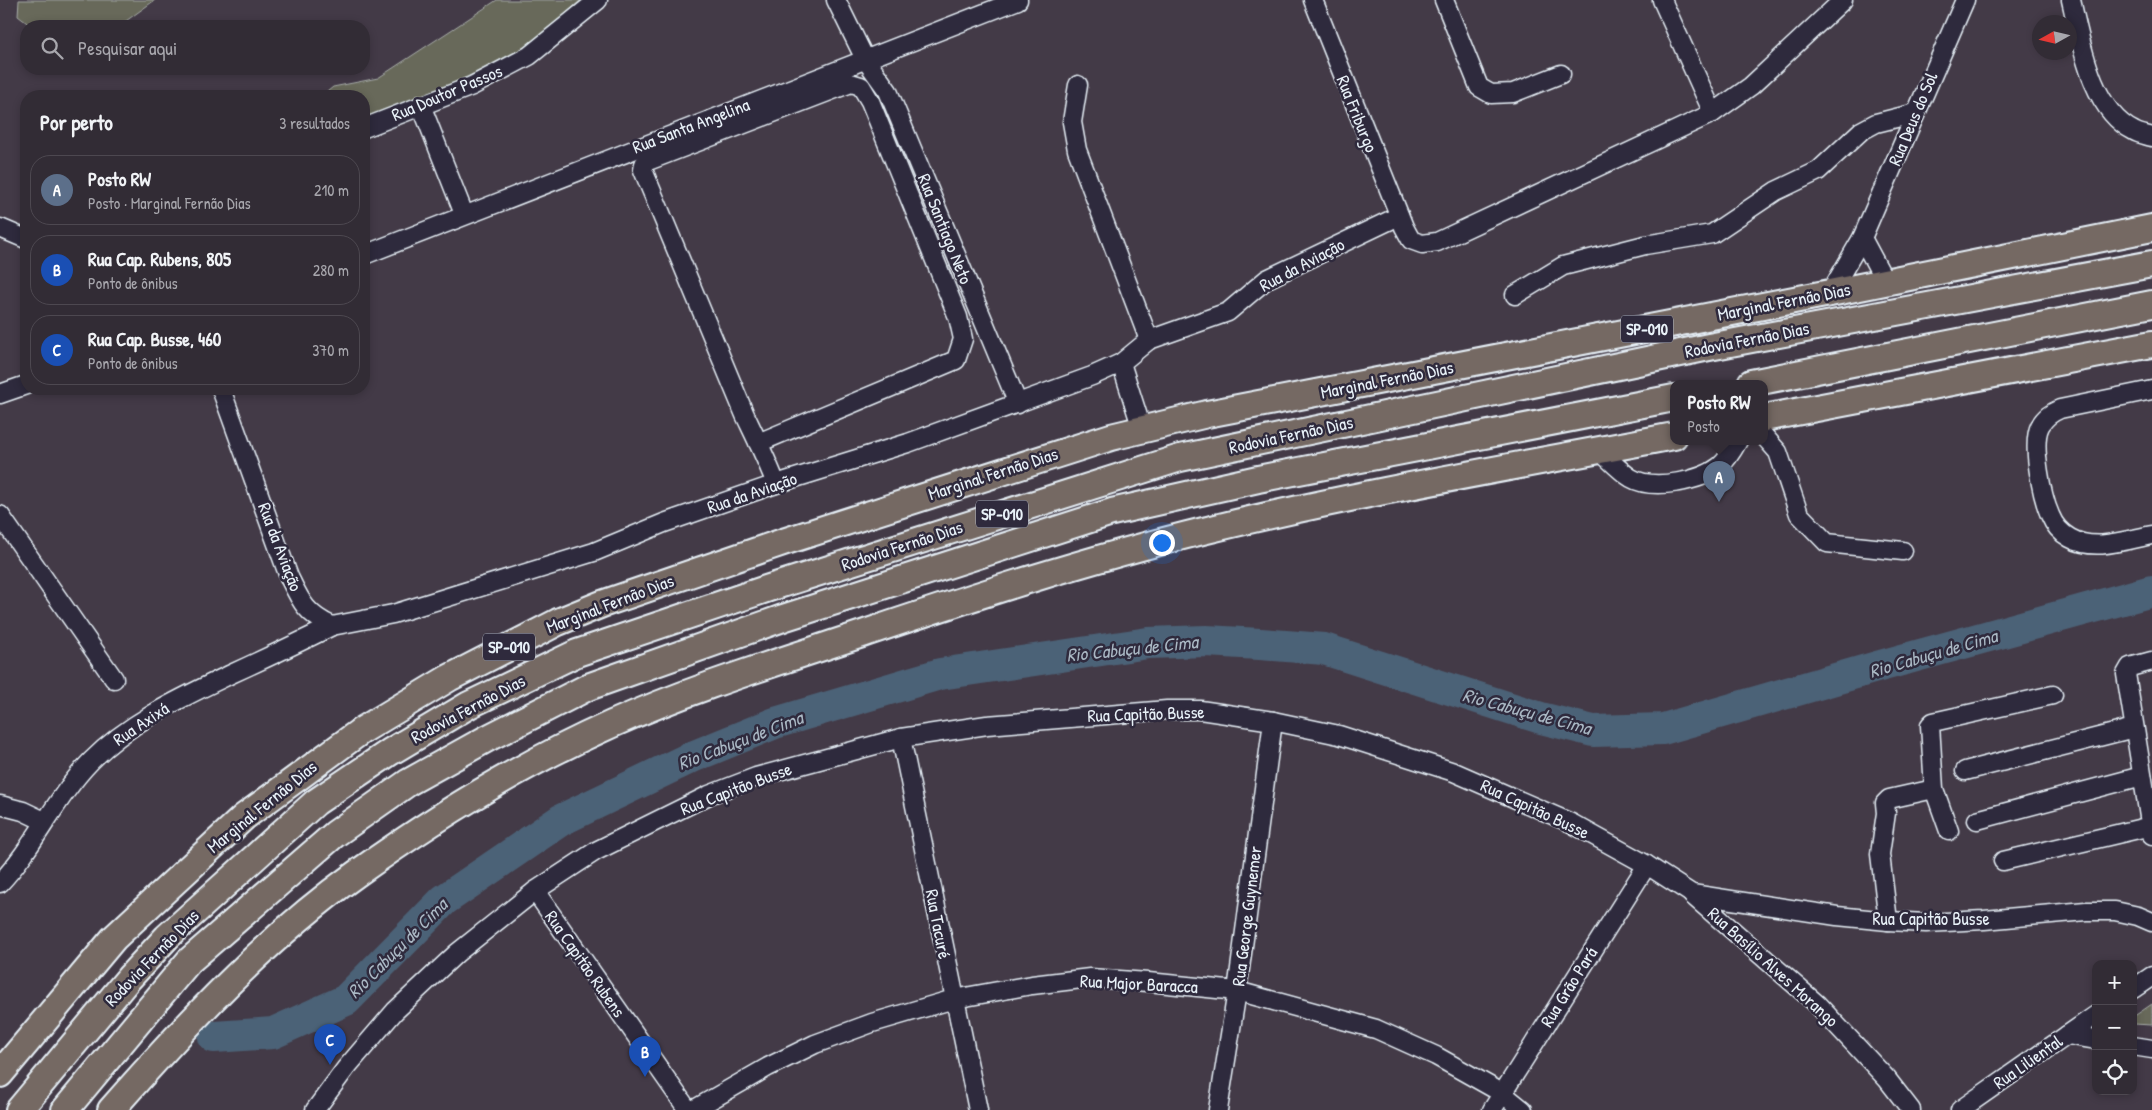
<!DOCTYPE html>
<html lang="pt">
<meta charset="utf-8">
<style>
body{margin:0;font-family:"Patrick Hand",sans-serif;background:#3a343d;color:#f1f3f6}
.controls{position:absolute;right:15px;bottom:15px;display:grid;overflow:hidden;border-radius:10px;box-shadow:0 2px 8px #0003}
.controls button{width:45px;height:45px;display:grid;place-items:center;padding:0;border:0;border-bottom:1px solid #4d4850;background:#322c35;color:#f1f3f6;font:25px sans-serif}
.compass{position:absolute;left:2032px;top:15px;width:45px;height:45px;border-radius:50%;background:#322c35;box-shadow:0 2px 8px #0003;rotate:262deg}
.you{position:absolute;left:1161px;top:542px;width:18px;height:18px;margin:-12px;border:4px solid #fff;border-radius:50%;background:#1a73e8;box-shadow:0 0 0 8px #1a73e833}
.badge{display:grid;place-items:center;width:32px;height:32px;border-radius:50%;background:#ea580c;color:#fff;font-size:16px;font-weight:700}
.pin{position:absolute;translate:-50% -41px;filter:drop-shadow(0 1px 2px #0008)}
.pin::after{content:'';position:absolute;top:26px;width:18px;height:15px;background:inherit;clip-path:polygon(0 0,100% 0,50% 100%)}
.popup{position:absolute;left:1670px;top:380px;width:98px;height:65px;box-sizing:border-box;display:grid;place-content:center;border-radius:10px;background:#322c35;filter:drop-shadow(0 1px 4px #0005);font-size:16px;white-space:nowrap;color:#a8a7ad}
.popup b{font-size:19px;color:#f1f3f6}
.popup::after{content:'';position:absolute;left:50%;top:100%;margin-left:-10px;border:10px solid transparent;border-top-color:#322c35}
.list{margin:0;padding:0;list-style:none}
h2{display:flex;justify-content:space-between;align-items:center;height:65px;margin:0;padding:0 20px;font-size:21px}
h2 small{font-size:16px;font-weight:400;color:#a8a7ad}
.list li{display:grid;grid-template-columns:32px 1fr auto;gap:15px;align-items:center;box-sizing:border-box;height:70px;margin:0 10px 10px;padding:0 10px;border:1px solid #4d4850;border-radius:20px}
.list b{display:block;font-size:19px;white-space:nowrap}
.list p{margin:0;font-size:16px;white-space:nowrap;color:#a8a7ad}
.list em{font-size:16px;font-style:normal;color:#a8a7ad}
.icon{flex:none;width:28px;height:28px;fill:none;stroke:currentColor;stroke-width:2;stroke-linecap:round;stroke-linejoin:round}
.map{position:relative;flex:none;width:2152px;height:1110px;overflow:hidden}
.search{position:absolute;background:#322c35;box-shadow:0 2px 8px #0003;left:20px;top:20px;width:350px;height:55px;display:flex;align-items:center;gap:12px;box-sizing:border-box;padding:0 18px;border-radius:20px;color:#a8a7ad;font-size:19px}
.panel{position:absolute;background:#322c35;box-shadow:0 2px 8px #0003;left:20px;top:90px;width:350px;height:305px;border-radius:20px}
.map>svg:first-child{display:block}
</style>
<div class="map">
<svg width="2152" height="1110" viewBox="0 0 2152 1110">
<rect width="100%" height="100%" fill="#433a47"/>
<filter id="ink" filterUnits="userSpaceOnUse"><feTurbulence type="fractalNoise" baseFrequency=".02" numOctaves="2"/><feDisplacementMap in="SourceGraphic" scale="10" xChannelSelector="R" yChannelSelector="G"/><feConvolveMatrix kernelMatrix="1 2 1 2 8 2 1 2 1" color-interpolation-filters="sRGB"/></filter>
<g filter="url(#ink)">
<g fill="#67695a" stroke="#a8ada9">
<path d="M19,0H155L119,26H31L18,16Z"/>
<path d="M497,0H581L534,42L465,78L364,121V96H322L333,87L378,78Z"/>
<path d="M2152,1004V1025L2133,1024V1017Z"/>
</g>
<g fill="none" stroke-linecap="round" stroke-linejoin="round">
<path stroke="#4c6277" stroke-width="32" d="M214,1037L273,1033L346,1000L444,900L561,820L692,757L775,723L940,674L1148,643L1206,641L1260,644L1324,649L1541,718L1593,731L1663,729L1880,666L2152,591"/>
<defs>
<g id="minor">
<path d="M836,0L865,59L888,91L1018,404"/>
<path d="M1313,0L1404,227L1411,240L1422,244L1437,242L1713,113L1751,86L1843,0"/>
<path d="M1444,0L1479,87L1491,94L1513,93L1561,74"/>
<path d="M1662,0L1713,113"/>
<path d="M2071,0C2081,42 2091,110 2134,131C2139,134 2146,135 2152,137"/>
<path d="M1078,85L1072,122L1077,150L1149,340"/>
<path d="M421,105L464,214"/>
<path d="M364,128L472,86L529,56L598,0"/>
<path d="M0,228L26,239"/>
<path d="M1862,238L1885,281"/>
<path d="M364,255L1018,0"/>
<path d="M1830,293L1862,238L1965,0"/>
<path d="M1515,295L1563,266L1645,245L1712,234L1776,191L1818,171L1861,131L1876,123L1916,113"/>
<path d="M1121,363L1142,429"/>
<path d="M221,389L289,577C301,602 306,614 332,626L393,614L594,552L664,523L776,484L908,443L1092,376L1121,363L1149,340L1228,312L1267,279L1399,216"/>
<path d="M2152,390L2060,409C2051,413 2045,417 2040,426C2031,444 2042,497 2050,515C2054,525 2061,533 2070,538C2094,552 2126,540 2152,535"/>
<path d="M0,394L26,385"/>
<path d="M1764,436L1778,452L1799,514L1827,543L1903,551"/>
<path d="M758,443L956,360L963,339L958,317L870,101L861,86L851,83L648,161L644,164L643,170L745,415C756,438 767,460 776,484"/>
<path d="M1599,450C1609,459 1620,471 1631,478C1653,491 1701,481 1720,466C1728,459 1733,450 1738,441"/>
<path d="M0,515L114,679"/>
<path d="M2152,661L2130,667L2126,674L2152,835"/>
<path d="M901,738L978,1110"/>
<path d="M1965,771L2134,728"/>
<path d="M0,805L23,811L44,821"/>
<path d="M1977,820L2142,776"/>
<path d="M1949,831L1934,789L1930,725L1933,722L2053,695"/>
<path d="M2003,861L2151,826"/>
<path d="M0,883C35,846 55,798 91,761C129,722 181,698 229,675C264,659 298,643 332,626"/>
<path d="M535,891L688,1110"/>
<path d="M1692,895L1817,1004L1887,1079L1911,1110"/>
<path d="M1888,921L1880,854L1886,813L1885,803L1889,799L1934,789"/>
<path d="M2133,989L2152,976"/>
<path d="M2067,1035L2096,1040"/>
<path d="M2133,1046L2152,1049"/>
<path d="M315,1110L346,1068L395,1011L457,953L535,891L596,851L709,795L756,777L901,738L987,725L1167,710H1200L1273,721L1339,735L1454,772L1571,823L1647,865L1692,894L1837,916L1888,921L1926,923L1984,920L2086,911H2115L2138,916L2152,922"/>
<path d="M693,1110L768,1067L815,1044L872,1023L954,999L1032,985L1090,978L1148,982L1237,991L1376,1029L1436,1056L1502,1093L1523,1110"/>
<path d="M1218,1110L1237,991L1273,721"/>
<path d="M1492,1110L1647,865"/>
<path d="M1960,1110L2096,1015"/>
</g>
<g id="highway">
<path d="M1751,383L2152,304"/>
<path d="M1764,418L2152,344"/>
<path d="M0,1074L114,938L244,817L361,731L449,678L558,622L602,604L783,542L1111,437L1207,414L1830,293L2152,228"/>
<path d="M19,1110L129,978L167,937L316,802L390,752L469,705L577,653L769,588L1180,458L1709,347L2152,264"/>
<path d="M65,1110L189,961L335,834L409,782L488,738L588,687L783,618L1112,512L1258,479L1674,398"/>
<path d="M111,1110C185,1026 265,939 356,874C437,816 522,764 612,724C695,687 782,661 868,632C978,595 1089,559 1203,531C1358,493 1517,466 1674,436"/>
</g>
</defs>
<use href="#minor" stroke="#e8f1f8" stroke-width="21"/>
<use href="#highway" stroke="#e8f1f8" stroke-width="30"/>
<use href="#minor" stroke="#2f2a3d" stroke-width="18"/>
<use href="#highway" stroke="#756964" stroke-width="26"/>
</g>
</g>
<g text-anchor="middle" stroke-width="5" stroke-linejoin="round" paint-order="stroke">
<g fill="#2f2a3d" stroke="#b0b5c0" stroke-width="1">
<rect x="1621" y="315.5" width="52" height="27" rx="4"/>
<rect x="976" y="500.5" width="52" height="27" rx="4"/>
<rect x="483" y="633.5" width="52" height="27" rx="4"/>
</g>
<g font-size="16" font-weight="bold" fill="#e8f1f8">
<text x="1647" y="335">SP-010</text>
<text x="1002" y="520">SP-010</text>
<text x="509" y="653">SP-010</text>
</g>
<g font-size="18" fill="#e8f1f8" stroke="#2f2a3d">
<text transform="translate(447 93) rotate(-23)" y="6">Rua Doutor Passos</text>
<text transform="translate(1357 114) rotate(68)" y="6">Rua Friburgo</text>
<text transform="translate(1913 119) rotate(-67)" y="6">Rua Deus do Sol</text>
<text transform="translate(691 126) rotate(-21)" y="6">Rua Santa Angelina</text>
<text transform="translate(945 229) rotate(68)" y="6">Rua Santiago Neto</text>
<text transform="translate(1302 265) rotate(-28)" y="6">Rua da Aviação</text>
<text transform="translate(1784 302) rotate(-11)" y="6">Marginal Fernão Dias</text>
<text transform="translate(1747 340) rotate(-11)" y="6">Rodovia Fernão Dias</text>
<text transform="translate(1387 380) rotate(-11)" y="6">Marginal Fernão Dias</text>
<text transform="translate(1291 435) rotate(-12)" y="6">Rodovia Fernão Dias</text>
<text transform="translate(993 474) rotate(-18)" y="6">Marginal Fernão Dias</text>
<text transform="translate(752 493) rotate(-19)" y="6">Rua da Aviação</text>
<text transform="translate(902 546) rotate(-18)" y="6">Rodovia Fernão Dias</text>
<text transform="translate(280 547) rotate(69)" y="6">Rua da Aviação</text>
<text transform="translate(610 604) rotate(-21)" y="6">Marginal Fernão Dias</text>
<text transform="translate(468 709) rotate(-28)" y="6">Rodovia Fernão Dias</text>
<text transform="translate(1146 714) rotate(-2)" y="6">Rua Capitão Busse</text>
<text transform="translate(141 724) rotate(-34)" y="6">Rua Axixá</text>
<text transform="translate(736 789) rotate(-21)" y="6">Rua Capitão Busse</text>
<text transform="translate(262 807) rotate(-39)" y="6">Marginal Fernão Dias</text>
<text transform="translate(1535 809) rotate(25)" y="6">Rua Capitão Busse</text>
<text transform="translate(1247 916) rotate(-83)" y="6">Rua George Guynemer</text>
<text x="1931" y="925">Rua Capitão Busse</text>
<text transform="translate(938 924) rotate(79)" y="6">Rua Tacuré</text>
<text transform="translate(152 958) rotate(-46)" y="6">Rodovia Fernão Dias</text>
<text transform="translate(585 964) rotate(55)" y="6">Rua Capitão Rubens</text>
<text transform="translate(1773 967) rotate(42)" y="6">Rua Basílio Alves Morango</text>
<text transform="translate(1139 984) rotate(3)" y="6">Rua Major Baracca</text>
<text transform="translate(1569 987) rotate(-58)" y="6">Rua Grão Pará</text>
<text transform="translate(2028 1062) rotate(-35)" y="6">Rua Liliental</text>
</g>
<g font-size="19" font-style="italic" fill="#aab8c4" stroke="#2f2a3d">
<text transform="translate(1132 648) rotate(-6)" y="7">Rio Cabuçu de Cima</text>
<text transform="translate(1933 653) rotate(-16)" y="7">Rio Cabuçu de Cima</text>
<text transform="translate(1527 711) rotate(15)" y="7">Rio Cabuçu de Cima</text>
<text transform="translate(740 740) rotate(-21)" y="7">Rio Cabuçu de Cima</text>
<text transform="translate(397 948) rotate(-45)" y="7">Rio Cabuçu de Cima</text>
</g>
</g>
</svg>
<div class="controls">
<button>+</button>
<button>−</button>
<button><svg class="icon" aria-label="locate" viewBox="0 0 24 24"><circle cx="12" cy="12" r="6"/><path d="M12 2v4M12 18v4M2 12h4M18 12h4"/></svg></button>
</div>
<svg class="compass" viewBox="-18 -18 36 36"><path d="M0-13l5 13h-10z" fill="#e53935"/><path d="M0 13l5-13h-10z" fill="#a8a7ad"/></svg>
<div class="you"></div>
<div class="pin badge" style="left:1719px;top:502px;background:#5c6f8a">A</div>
<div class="popup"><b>Posto RW</b>Posto</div>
<div class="pin badge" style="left:645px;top:1077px;background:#1a4fb4">B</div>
<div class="pin badge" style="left:330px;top:1065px;background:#1a4fb4">C</div>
<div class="search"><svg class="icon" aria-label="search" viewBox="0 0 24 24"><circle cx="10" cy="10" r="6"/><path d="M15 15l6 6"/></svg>Pesquisar aqui</div>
<section class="panel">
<h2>Por perto<small>3 resultados</small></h2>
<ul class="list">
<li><span class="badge" style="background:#5c6f8a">A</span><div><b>Posto RW</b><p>Posto · Marginal Fernão Dias</p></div><em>210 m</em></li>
<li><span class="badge" style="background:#1a4fb4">B</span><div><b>Rua Cap. Rubens, 805</b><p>Ponto de ônibus</p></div><em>280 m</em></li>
<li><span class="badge" style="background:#1a4fb4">C</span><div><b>Rua Cap. Busse, 460</b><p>Ponto de ônibus</p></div><em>370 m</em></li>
</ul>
</section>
</div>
